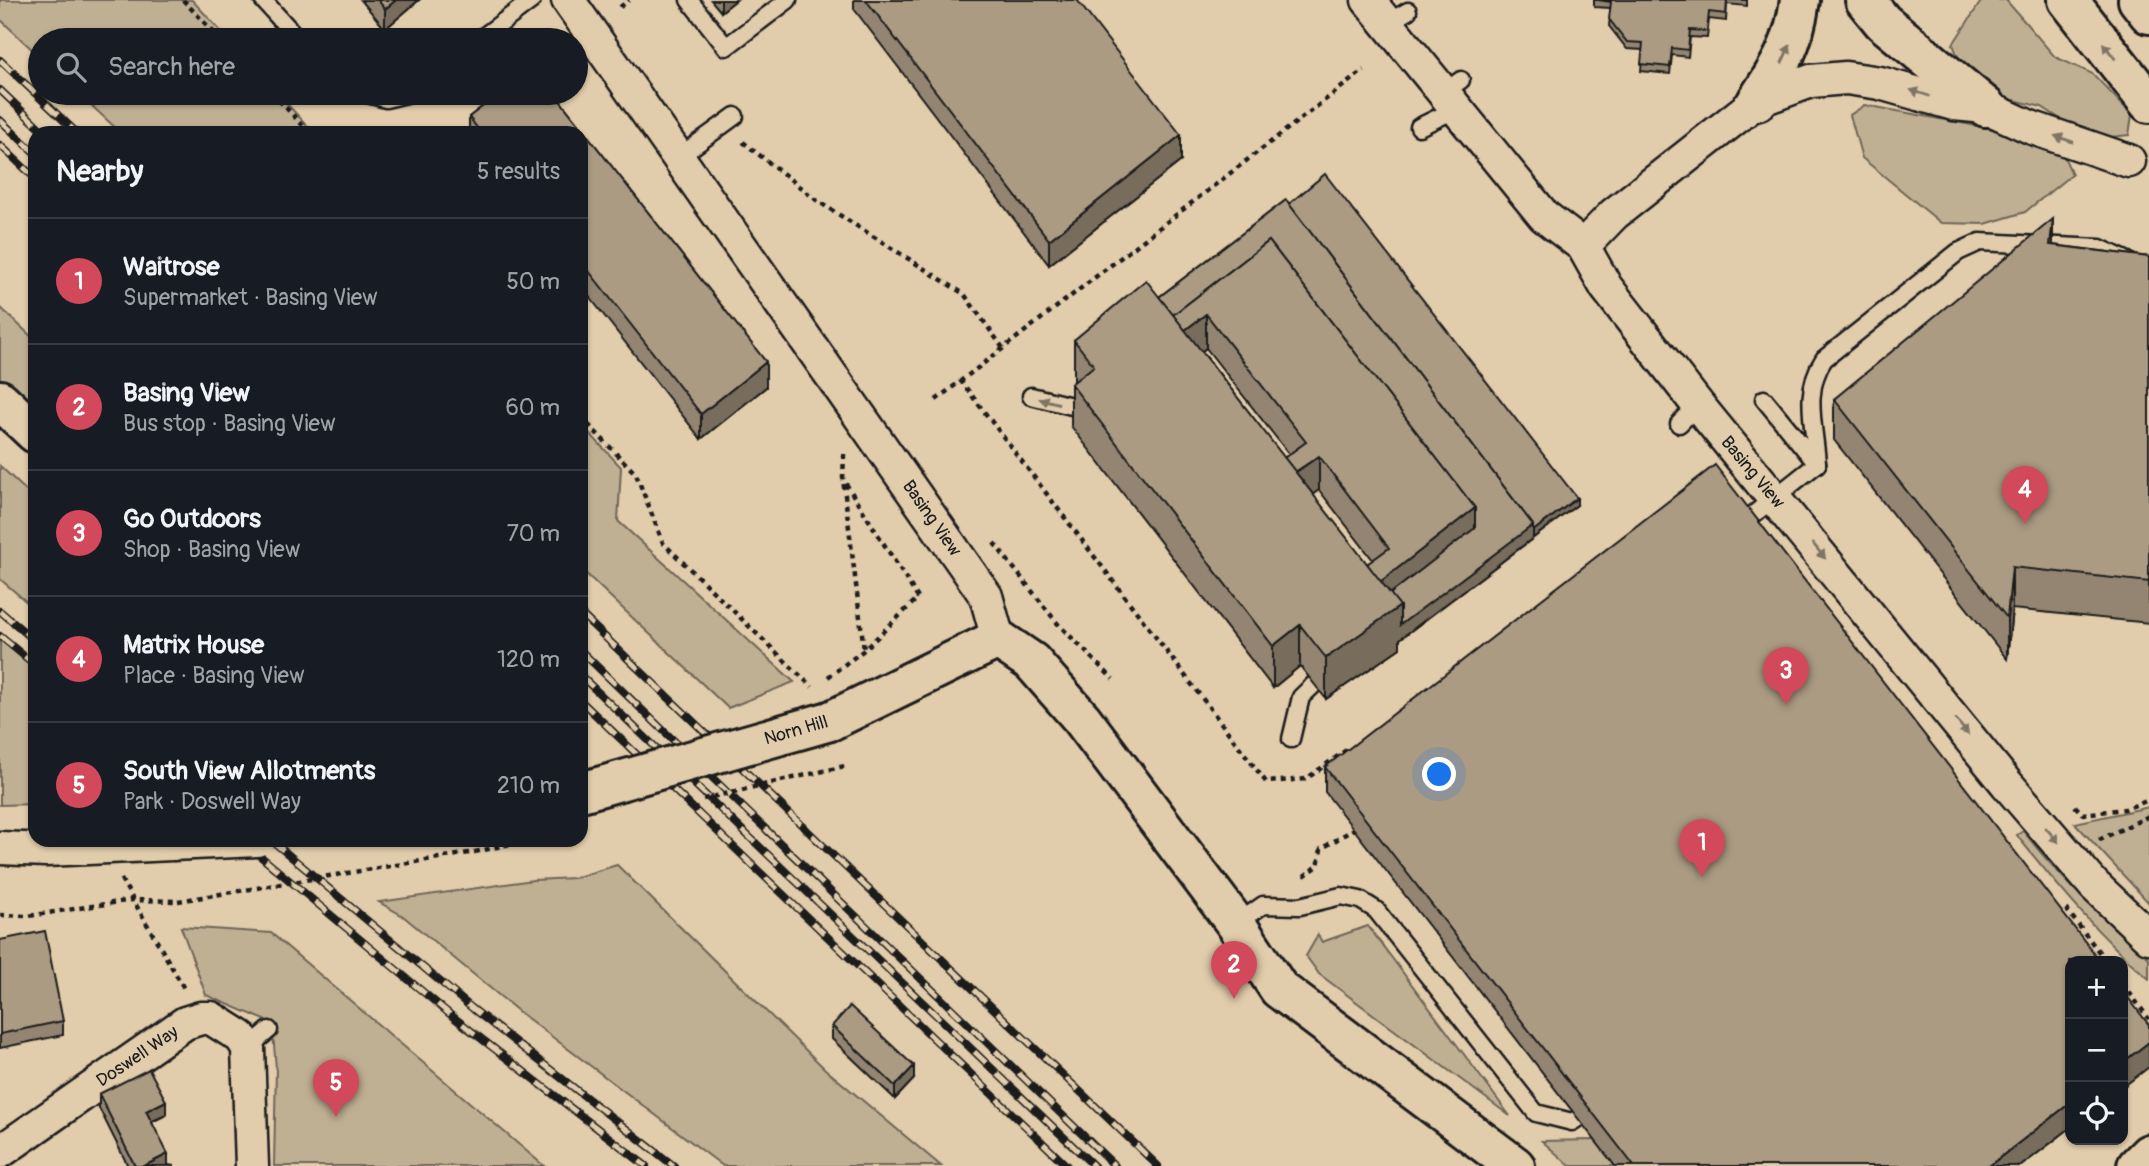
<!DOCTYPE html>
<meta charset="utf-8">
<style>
body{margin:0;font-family:Pangolin,sans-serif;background:#20242c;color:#f1f3f6}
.controls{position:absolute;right:21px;bottom:21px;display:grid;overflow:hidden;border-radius:14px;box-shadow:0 2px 5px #0004}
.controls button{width:63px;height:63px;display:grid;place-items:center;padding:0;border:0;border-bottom:2px solid #363941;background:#171b24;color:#f1f3f6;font:35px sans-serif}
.you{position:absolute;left:1440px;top:775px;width:24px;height:24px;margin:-18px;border:5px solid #fff;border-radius:50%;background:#1a73e8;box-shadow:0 0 0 10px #1a73e833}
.badge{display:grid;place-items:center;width:46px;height:46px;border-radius:50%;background:#d1495b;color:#fff;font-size:23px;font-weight:700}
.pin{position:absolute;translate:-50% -58px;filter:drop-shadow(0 2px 4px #0008)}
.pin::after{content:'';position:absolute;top:37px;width:24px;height:21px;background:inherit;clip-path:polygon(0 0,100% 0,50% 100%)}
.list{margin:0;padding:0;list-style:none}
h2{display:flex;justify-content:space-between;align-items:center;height:91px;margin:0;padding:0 28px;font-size:30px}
h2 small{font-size:23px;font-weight:400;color:#9ea1a6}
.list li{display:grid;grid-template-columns:46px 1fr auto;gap:21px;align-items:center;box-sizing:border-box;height:126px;padding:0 28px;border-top:2px solid #363941}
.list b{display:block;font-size:26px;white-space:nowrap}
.list p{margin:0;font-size:23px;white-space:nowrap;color:#9ea1a6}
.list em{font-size:23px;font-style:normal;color:#9ea1a6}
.icon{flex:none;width:38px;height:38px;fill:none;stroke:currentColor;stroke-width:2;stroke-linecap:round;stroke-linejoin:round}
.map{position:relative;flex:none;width:2149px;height:1166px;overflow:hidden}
.search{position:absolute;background:#171b24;box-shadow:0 2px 5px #0004;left:28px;top:28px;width:560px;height:77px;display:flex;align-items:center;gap:18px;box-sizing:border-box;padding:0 24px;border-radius:38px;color:#9ea1a6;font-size:26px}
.panel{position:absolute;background:#171b24;box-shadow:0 2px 5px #0004;left:28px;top:126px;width:560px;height:721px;border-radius:21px}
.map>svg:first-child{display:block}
</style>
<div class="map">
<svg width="2149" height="1166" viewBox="0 0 2149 1166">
<rect width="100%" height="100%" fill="#e1ccab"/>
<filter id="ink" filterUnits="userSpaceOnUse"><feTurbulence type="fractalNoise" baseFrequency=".0143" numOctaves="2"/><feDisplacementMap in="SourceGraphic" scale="14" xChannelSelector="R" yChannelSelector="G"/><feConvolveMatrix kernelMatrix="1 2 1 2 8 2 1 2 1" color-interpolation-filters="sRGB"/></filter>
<g filter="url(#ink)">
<g fill="#c0b093" stroke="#6e6658" stroke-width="2">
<path d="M0,0H192L229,40H40V57L0,19Z"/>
<path d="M1982,0H2006L2055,57L2093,74L2132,115L2129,135L2091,139L2042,107L1970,89L1953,44Z"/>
<path d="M78,93H277L314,133H121Z"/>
<path d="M1865,105L1993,129L2060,148L2072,174L2025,212L1985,224L1941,223L1862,158L1850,115Z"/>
<path d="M0,307L35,340V412L0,380Z"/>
<path d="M581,424L621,467L618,521L794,682L728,708L581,569Z"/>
<path d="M0,466L35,499V609L0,579Z"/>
<path d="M0,636L35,665V804L0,805Z"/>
<path d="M2149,807V903L2075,823Z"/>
<path d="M2023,831C2060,878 2103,919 2149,958V979C2100,937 2060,889 2019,838L2017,835Z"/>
<path d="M617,865L825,1069L941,1166H723L518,1011L403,916L379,902L533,880L574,878Z"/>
<path d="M1368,926L1510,1116L1319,974L1306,956L1318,935L1322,942Z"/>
<path d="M181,927L271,933L544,1166H274L276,1068L272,1023L206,995Z"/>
<path d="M1595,1140L1615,1166H1570L1542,1141Z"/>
</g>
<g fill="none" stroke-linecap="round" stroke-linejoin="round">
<defs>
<g id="lane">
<path d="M263,0L299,40"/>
<path d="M689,0L726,47L788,0"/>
<path d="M1387,23L1408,11"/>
<path d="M479,40L532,0"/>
<path d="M364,93L386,99L411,93"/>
<path d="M1443,93L1461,80"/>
<path d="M1419,127L1456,109"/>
<path d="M680,156L735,116"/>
<path d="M1031,396L1076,407L1087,400"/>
<path d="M1764,399L1817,464"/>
<path d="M1679,424L1698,405"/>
<path d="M1817,464C1815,427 1802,392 1824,359L1958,252L1980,242L2100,248L2128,261"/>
<path d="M1754,514L1817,464"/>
<path d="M1291,739L1301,697L1329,670"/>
<path d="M1236,924L1263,905L1300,906L1341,896L1360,900L1376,910L1536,1113L1572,1122L1594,1108"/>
<path d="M248,1048L269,1030"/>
</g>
<g id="street">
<path d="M568,0L986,596L998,639"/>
<path d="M1368,0L1544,216L1583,246L1606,287L1698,405L2007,784L2094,885L2149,937"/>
<path d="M1583,246L1614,214L1757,101L1811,81L1846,78L1880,83L1954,104L1986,107L2030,127L2129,161"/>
<path d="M0,848L46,850L172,844"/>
<path d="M0,1152L185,1023L201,1018H211L241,1037L248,1048L252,1166"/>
</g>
<g id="secondary">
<path d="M0,400L35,433"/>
<path d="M830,721L998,639L1032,662L1082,719L1236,924L1279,989L1515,1166"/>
<path d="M2137,1166L2149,1154"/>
</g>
<g id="primary">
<path d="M1865,0L1883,22L1986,107"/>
<path d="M2068,0L2149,103"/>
<path d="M2138,0L2149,14"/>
<path d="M1757,101C1781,65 1794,44 1800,0"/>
</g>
</defs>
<use href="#lane" stroke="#1c1c1c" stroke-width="21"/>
<use href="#street" stroke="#1c1c1c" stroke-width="37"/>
<use href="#secondary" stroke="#1c1c1c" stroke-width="44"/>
<use href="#primary" stroke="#1c1c1c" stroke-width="44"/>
<g stroke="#1c1c1c" stroke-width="4.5" stroke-dasharray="5 5" stroke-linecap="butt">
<path d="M183,0L221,40"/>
<path d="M620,7L629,0"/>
<path d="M272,93L310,133"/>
<path d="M743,142L819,202L964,294L1003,348"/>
<path d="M960,380L1266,782L1306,779L1349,748"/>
<path d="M936,400L1364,70"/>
<path d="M581,417L636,474L663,543L812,687"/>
<path d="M844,454L843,479L864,650"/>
<path d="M994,543L1058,624L1113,679"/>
<path d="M828,677L864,650L918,598L843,479"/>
<path d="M2075,806L2083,814L2125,809L2149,800"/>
<path d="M2099,840L2149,816"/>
<path d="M475,852L528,840"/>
<path d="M1304,876L1318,866L1321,849L1359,826"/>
<path d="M121,879L185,990"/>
<path d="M2066,909L2106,961"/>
<path d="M0,915L28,916L132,900L178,901"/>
<path d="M2123,984L2149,1019"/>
</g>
<use href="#lane" stroke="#e1ccab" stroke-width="16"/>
<use href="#street" stroke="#e1ccab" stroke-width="32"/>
<use href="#secondary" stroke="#e1ccab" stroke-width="38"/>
<use href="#primary" stroke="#e1ccab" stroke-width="38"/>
<defs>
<g id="rail">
<path d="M0,60L77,133"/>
<path d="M0,90L45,133"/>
<path d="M0,120L35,153"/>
<path d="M0,145L35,178"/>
<path d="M0,611L35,641"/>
<path d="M581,614L1158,1166"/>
<path d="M0,636L35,665"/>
<path d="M581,651L1115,1166"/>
<path d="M581,676L1094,1166"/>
<path d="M581,701L1067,1166"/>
<path d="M241,840L452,1016L646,1166"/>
<path d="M271,840L473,1009L674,1166"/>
</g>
</defs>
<use href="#rail" stroke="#1c1c1c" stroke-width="8"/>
<use href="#rail" stroke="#e1ccab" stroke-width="5" stroke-dasharray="16" stroke-linecap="butt"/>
<defs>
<path id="street-bridge" d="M172,844L257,840"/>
<path id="secondary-bridge" d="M581,792L830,721"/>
</defs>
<use href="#street-bridge" stroke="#1c1c1c" stroke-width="37" stroke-linecap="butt"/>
<use href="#secondary-bridge" stroke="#1c1c1c" stroke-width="44" stroke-linecap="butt"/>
<g stroke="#1c1c1c" stroke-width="4.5" stroke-dasharray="5 5" stroke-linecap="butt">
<path d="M703,799L845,766"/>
<path d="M178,901L475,852"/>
</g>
<use href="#street-bridge" stroke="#e1ccab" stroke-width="32"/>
<use href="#secondary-bridge" stroke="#e1ccab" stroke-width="38"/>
</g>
<g fill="#938571" stroke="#1c1c1c" stroke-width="2" fill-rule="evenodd">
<path d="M361,0H419L385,29Z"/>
<path d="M711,0H736L721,12Z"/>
<path d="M854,0H1077L1181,161L1049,265L854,9Z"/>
<path d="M1594,0H1747V6L1727,4L1726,21L1709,19L1707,38L1690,37L1688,57L1672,55L1670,74L1641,71L1643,50L1627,49L1609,26L1611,8L1594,7Z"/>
<path d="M500,93H554L766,362V387L701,439L581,286V133H469V117Z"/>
<path d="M1286,200L1577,505L1400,639V648L1326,699L1300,666L1273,688L1071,426V384L1074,382V340L1159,297ZM1206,348L1289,454L1284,458L1202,351ZM1319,490L1373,560L1367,564L1312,494Z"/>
<path d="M2053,245L2149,257V623L2012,609L2007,659L1834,440V399Z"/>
<path d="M1325,767L2070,961V1128L2021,1166H1615L1325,792Z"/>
<path d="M0,940L63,1021V1035L0,1048Z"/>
<path d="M832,1026L914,1079L895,1099L832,1039Z"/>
<path d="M99,1094L166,1115L152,1122L168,1165L174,1166H128L99,1108Z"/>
</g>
<g fill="#786c5c" stroke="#1c1c1c" stroke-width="2">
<path d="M396,0H419L385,29V9Z"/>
<path d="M721,0H736L721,12Z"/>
<path d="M1181,135V161L1049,265V240Z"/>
<path d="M2053,219V260L2050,245Z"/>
<path d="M1206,314V348L1181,367V333Z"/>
<path d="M766,362V387L701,439V414Z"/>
<path d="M1319,456V490L1292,509V475Z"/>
<path d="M1577,498V505L1533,538V531Z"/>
<path d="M1475,508V542L1384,613L1377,584Z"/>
<path d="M1533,525V538L1400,639V648L1326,699V658L1400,606Z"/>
<path d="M2012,567V609L2007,659V618Z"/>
<path d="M1300,625V666L1273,688V646Z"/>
<path d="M2149,1042V1067L2123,1087V1062Z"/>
<path d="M914,1066V1079L895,1099V1086Z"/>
<path d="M166,1101V1115L146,1124V1111Z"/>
<path d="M2070,1103V1128L2021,1166H1989Z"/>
<path d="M168,1154V1166H144Z"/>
</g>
<g fill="#ab9b83" stroke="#1c1c1c" stroke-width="2">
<path d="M378,0H396L385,9Z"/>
<path d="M866,0H1077L1181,135L1049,240Z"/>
<path d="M1598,0H1727L1726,14L1709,12L1707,31L1690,30L1688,50L1672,48L1670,67L1641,64L1643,43L1627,42L1609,19L1611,2Z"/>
<path d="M500,93H554L766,362L701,414L581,261V133H481L469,117Z"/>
<path d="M1325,174L1577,498L1533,531V525L1289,204Z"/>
<path d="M1286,200L1533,525L1400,625V606L1390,594L1475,528V508L1269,241L1173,315L1159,297Z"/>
<path d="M2053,219L2050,245L2149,257V582L2012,567L2007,618L1834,399Z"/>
<path d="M1269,241L1475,508L1380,582L1367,564L1389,548L1319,456L1295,472L1284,458L1306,442L1206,314L1185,330L1173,315Z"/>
<path d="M1146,280L1400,606L1326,658L1300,625L1273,646L1071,384L1094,366L1074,340Z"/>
<path d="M1715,465L2100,961H2070V1103L1989,1166H1634L1325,767Z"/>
<path d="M45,931L63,1021L0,1034V940Z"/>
<path d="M2123,991L2149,1025V1042L2123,1062Z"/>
<path d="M850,1006L914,1066L895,1086L832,1026Z"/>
<path d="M149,1069L166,1101L146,1111L168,1154L144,1166H135L99,1094Z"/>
</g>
<defs><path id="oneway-solid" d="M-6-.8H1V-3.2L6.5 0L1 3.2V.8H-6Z" transform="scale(1.75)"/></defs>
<g fill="#7e7464">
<use href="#oneway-solid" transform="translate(2109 51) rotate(-128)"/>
<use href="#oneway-solid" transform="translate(1786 54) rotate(-65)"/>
<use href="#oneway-solid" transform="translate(1920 93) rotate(-162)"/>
<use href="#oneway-solid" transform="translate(2064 139) rotate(-161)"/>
<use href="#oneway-solid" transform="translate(1049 401) rotate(-166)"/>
<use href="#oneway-solid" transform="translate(1819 551) rotate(51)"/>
<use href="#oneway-solid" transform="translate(1962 727) rotate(51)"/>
<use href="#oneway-solid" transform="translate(2052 835) rotate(49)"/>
</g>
</g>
<g text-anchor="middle" stroke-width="5" stroke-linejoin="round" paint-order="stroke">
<g font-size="18" fill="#1c1c1c" stroke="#e1ccab">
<text transform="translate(1753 472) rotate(50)" y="6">Basing View</text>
<text transform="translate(932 518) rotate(55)" y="6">Basing View</text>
<text transform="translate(796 730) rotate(-16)" y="6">Norn Hill</text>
<text transform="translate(137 1056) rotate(-34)" y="6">Doswell Way</text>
</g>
</g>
</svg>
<div class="controls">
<button>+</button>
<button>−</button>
<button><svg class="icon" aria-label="locate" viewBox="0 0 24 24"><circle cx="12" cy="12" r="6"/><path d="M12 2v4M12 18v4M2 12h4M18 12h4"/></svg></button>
</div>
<div class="you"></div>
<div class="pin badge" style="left:1702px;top:877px">1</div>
<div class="pin badge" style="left:1234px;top:999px">2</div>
<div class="pin badge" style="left:1786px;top:705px">3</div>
<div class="pin badge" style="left:2025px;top:524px">4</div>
<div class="pin badge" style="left:336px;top:1117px">5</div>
<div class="search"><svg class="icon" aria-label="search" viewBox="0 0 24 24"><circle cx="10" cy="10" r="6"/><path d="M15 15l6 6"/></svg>Search here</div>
<section class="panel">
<h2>Nearby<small>5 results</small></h2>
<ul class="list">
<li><span class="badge">1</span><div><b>Waitrose</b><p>Supermarket · Basing View</p></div><em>50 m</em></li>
<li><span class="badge">2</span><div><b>Basing View</b><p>Bus stop · Basing View</p></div><em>60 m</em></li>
<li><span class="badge">3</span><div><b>Go Outdoors</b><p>Shop · Basing View</p></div><em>70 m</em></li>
<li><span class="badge">4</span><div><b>Matrix House</b><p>Place · Basing View</p></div><em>120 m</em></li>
<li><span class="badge">5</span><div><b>South View Allotments</b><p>Park · Doswell Way</p></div><em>210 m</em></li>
</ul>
</section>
</div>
